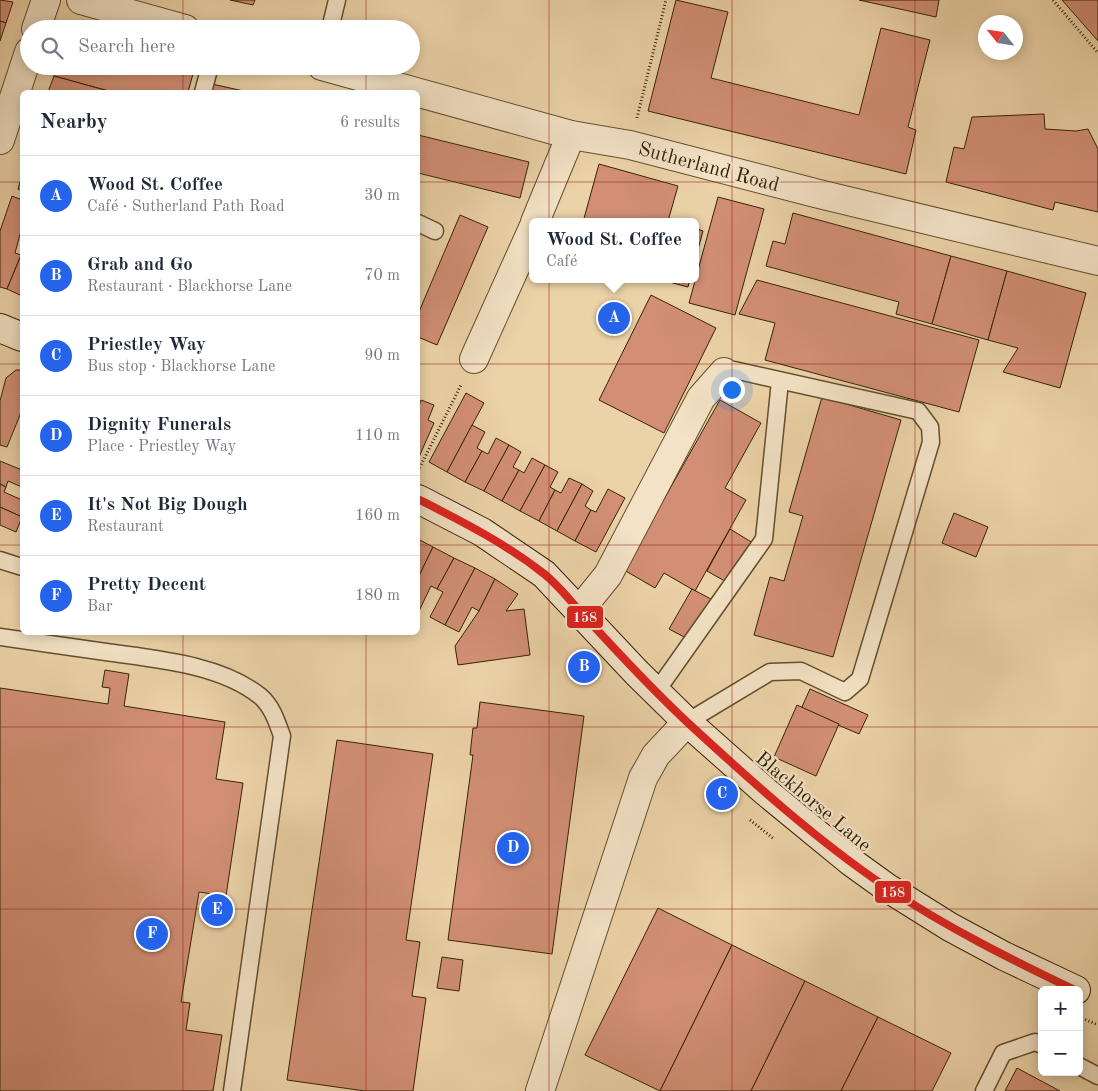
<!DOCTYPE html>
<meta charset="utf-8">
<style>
body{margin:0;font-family:"Old Standard TT",serif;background:#f6f6f7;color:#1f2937}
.controls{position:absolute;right:15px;bottom:15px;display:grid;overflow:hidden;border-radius:8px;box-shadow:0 2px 12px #0003}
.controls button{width:45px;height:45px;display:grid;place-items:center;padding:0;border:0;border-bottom:1px solid #e0e1e3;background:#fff;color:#1f2937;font:25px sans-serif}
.compass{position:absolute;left:978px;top:15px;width:45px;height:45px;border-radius:50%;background:#fff;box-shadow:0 2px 12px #0003;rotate:300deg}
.you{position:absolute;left:731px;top:389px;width:18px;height:18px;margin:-12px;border:4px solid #fff;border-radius:50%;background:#1a73e8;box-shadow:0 0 0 8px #1a73e833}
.badge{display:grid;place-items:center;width:32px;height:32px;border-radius:50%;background:#2563eb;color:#fff;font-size:16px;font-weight:700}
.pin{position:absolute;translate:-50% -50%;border:2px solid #fff;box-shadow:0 1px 5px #0006}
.popup{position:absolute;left:529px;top:218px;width:170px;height:65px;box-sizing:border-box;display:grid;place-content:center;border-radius:8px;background:#fff;filter:drop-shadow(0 1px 4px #0005);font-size:16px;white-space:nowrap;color:#747a83}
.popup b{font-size:19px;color:#1f2937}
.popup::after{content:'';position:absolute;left:50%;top:100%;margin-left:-10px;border:10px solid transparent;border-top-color:#fff}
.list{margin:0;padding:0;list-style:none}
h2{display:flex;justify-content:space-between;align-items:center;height:65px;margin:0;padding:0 20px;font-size:21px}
h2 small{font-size:16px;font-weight:400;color:#747a83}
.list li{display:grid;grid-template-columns:32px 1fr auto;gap:15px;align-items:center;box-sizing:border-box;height:80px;padding:0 20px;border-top:1px solid #e0e1e3}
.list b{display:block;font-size:19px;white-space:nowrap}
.list p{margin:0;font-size:16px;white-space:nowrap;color:#747a83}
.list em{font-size:16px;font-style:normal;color:#747a83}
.icon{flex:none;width:28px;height:28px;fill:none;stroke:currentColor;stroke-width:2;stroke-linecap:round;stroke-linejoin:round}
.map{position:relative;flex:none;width:1098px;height:1091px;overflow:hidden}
.search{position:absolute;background:#fff;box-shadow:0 2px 12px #0003;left:20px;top:20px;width:400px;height:55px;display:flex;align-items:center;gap:12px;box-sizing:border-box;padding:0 18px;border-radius:28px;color:#747a83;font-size:19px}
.panel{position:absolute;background:#fff;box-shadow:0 2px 12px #0003;left:20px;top:90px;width:400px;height:545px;border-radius:8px}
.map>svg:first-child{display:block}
</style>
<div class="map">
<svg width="1098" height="1091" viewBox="0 0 1098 1091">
<rect width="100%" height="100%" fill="#ecd2a7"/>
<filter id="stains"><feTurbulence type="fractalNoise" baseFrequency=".004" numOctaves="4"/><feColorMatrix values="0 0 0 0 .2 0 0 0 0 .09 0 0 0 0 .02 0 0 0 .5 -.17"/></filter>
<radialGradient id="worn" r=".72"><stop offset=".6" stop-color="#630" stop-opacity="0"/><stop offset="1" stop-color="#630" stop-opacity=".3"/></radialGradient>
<g fill="#d28f75" stroke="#352306">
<path d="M0,0L13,2L6,23L0,21Z"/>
<path d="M230,0H255L253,5Z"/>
<path d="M676,0L728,12L711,78L859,115L881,28L930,40L908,127L916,130L906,174L648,111Z"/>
<path d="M859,0H939L936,17Z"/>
<path d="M1062,0H1098V41Z"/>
<path d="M0,21L6,23L0,41Z"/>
<path d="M56,66H162L193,74L188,92H112L54,76Z"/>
<path d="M54,76L112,92H48Z"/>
<path d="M212,84L248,92H209Z"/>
<path d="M1044,114L1045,129L1076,131L1088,129L1098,149V212L1055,202L1053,210L946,182L954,147L964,149L972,117Z"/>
<path d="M418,135L529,162L520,198L418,173Z"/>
<path d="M599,164L678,186L668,221L672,222H583Z"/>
<path d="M22,175V191L18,189Z"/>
<path d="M12,196L22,200V227L15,253L21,255L7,289L0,287V231Z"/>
<path d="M718,197L764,209L735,315L689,303Z"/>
<path d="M793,213L951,256L932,324L896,314L899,302L766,266L773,241L785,244Z"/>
<path d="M460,215L488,227L437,345L418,337V314Z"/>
<path d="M695,228L703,231L695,260Z"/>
<path d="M21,255H22V296L7,289Z"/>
<path d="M951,256L1007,271L988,340L932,324Z"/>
<path d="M1007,271L1086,293L1060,388L1003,372L1018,348L988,340Z"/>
<path d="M658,279H690L688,287Z"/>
<path d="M757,280L979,340L959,412L765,360L775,323L739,314Z"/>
<path d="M651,295L716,328L664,433L599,400Z"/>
<path d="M16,370H22V410L7,447L0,445V401L6,378Z"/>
<path d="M466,393L484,403L447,472L429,462Z"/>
<path d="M822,397L901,420L833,657L754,635L770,577L784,581L803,516L789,512Z"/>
<path d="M421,400L434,405L428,420L434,423L419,457L418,456V409Z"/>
<path d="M720,400L761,423L725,488L746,500L695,591L664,573L655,588L624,570Z"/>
<path d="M472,425L485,432L477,448L482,451L465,482L447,472Z"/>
<path d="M496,438L509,445L484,491L465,482L482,451L488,454Z"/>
<path d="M509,445L521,452L513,467L519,470L502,501L484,491Z"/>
<path d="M532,458L545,465L520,511L502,501L519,470L524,473Z"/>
<path d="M0,461L22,470V487L8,481L6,487L0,484Z"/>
<path d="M545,465L558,472L550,487L555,490L539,521L520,511Z"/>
<path d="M569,478L582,484L557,531L539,521L555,490L561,493Z"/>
<path d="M0,484L6,487L4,492L22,500V517L0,507Z"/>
<path d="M582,484L593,491L585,506L591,510L575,541L557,531Z"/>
<path d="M608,489L625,498L596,552L575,541L591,510L596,512Z"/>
<path d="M0,507L22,517L16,532L0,525Z"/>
<path d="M954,513L988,527L976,557L942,543Z"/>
<path d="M730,529L753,543L730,584L707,571Z"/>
<path d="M418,539L433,547L418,578Z"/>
<path d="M433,547L454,558L437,589L431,586L418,613V578Z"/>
<path d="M454,558L475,568L445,625L430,617L443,592L437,589Z"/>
<path d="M475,568L495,579L479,611L472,607L459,632L445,625Z"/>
<path d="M495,579L518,594L506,611L524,609L530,655L458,665L455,646L479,611Z"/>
<path d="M692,589L711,599L688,639L669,629Z"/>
<path d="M581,656L595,671L587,679L573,664Z"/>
<path d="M105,670L129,674L124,706L225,722L216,779L243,783L226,896L199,892L181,1002L190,1003L186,1030L222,1035L213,1091H0V688L108,704L110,688L102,687Z"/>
<path d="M810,689L868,715L859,734L801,709Z"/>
<path d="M480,702L584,716L552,954L448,940L473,755H470L473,728H477Z"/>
<path d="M797,705L839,724L816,776L774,757Z"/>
<path d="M337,740L433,754L406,940L420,942L412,996L426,998L413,1091H365L287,1080Z"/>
<path d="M658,908L732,945L660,1091L585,1055Z"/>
<path d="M732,945L805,981L751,1091H660Z"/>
<path d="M442,957L463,960L459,991L437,988Z"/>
<path d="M805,981L878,1017L841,1091H751Z"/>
<path d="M878,1017L951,1053L932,1091H841Z"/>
<path d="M1017,1068L1060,1091H1005Z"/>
</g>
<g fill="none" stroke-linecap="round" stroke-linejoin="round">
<defs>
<g id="service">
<path d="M330,29L337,0"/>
<path d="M203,92L210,66"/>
<path d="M418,223L435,231"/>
<path d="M0,560L22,567"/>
<path d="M0,637C35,642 71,647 106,652C155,659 220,664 260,696C272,706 277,722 282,736L232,1091"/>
<path d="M656,692L764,539L780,381"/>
<path d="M687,722L770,672L801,671L845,692L860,679L931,442L930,427L918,411L734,370L724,372"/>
<path d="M1079,1066L1098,1076"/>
<path d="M984,1091L1003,1053L1035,1042L1042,1045"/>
</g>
<g id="minor">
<path d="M81,0L185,29"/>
<path d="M36,29L46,0"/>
<path d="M322,66L571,135L630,145L819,194L1098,261"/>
<path d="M0,140L29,52"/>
<path d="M535,222L571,135"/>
<path d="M474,359L533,228"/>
<path d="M579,611L608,575L701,398L724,372"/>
<path d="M540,1091L643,778L656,755L687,722"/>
</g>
<g id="secondary">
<path d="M0,328L22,337"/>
<path d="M418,499L482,532L544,574L637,673L687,722L766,792L850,861L886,887L950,927L1004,956L1076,990"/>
</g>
</defs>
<use href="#service" stroke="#634f2e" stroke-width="19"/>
<use href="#minor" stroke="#634f2e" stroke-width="30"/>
<use href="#secondary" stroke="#352306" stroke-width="30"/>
<g stroke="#352306" stroke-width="3" stroke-dasharray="1 2.5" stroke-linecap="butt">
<path d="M1053,0L1098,53"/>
<path d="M637,118L666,0"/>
<path d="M418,471L461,385"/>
<path d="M750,820L774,839"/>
<path d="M1082,1018L1098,1025"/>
</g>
<use href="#service" stroke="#f3e2c6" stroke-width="16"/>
<use href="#minor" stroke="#f3e2c6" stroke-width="28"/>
<use href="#secondary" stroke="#f3e2c6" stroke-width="28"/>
<defs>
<path id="bus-1" d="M418,499C461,521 505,543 543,573C560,586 574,606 589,621C621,656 653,690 687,722C750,780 815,839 886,887C946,927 1010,959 1075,990"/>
</defs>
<use href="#bus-1" stroke="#f3e2c6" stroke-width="11"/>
<use href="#bus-1" stroke="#dc241f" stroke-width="8"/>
</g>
<path fill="none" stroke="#8f2418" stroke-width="1" stroke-opacity="0.55" d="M183,0V29M366,0V29M549,0V1091M732,0V1091M915,0V1091M183,66V92M366,66V92M0,182H22M418,182H1098M0,364H22M418,364H1098M0,545H22M418,545H1098M183,632V1091M366,632V1091M0,727H1098M0,909H1098"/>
<g text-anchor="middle" stroke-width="4.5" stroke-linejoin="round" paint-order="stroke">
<g font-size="20" fill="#352306" stroke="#f3e2c6">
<text transform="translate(709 166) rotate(15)" y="7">Sutherland Road</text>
<text transform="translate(814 801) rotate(40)" y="7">Blackhorse Lane</text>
</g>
</g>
<g stroke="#f3e2c6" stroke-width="2">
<rect x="566" y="605" width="38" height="24" rx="5" fill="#dc241f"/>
<rect x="874" y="880" width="38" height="24" rx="5" fill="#dc241f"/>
</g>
<g font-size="14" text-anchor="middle" font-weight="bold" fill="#fff">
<text x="585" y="622">158</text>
<text x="893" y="897">158</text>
</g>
<rect width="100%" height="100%" filter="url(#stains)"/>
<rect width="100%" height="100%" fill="url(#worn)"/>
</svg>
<div class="controls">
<button>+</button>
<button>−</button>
</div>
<svg class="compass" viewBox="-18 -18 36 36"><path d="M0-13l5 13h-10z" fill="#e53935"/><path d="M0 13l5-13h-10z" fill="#747a83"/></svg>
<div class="you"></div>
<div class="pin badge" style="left:614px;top:318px">A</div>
<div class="popup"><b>Wood St. Coffee</b>Café</div>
<div class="pin badge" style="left:584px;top:667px">B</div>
<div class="pin badge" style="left:722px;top:794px">C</div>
<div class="pin badge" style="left:513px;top:848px">D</div>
<div class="pin badge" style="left:217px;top:910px">E</div>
<div class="pin badge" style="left:152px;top:934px">F</div>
<div class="search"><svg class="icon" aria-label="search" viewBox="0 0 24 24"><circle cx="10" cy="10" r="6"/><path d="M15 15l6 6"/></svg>Search here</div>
<section class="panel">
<h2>Nearby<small>6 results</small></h2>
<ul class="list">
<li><span class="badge">A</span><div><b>Wood St. Coffee</b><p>Café · Sutherland Path Road</p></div><em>30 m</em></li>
<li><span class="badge">B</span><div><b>Grab and Go</b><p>Restaurant · Blackhorse Lane</p></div><em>70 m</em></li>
<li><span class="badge">C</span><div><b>Priestley Way</b><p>Bus stop · Blackhorse Lane</p></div><em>90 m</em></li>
<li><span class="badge">D</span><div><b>Dignity Funerals</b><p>Place · Priestley Way</p></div><em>110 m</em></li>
<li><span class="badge">E</span><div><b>It's Not Big Dough</b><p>Restaurant</p></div><em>160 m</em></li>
<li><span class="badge">F</span><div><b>Pretty Decent</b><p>Bar</p></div><em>180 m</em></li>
</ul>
</section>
</div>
